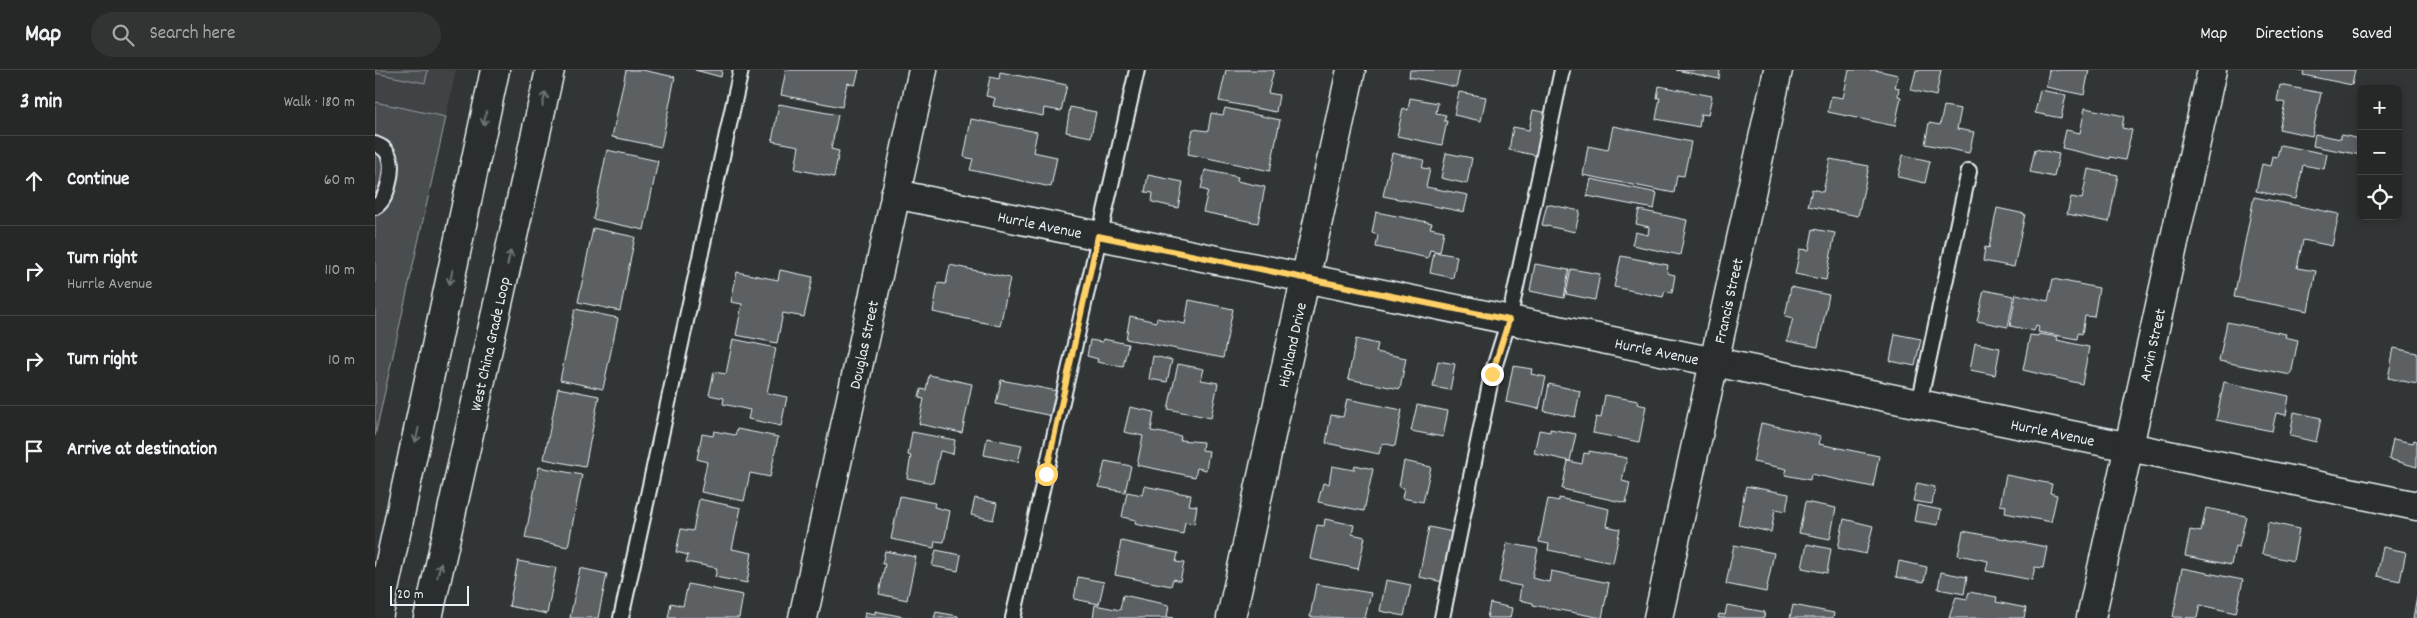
<!DOCTYPE html>
<meta charset="utf-8">
<style>
body{margin:0;font-family:Dekko,sans-serif;background:#323434;color:#f1f3f6}
.controls{position:absolute;right:15px;top:15px;display:grid;overflow:hidden;border-radius:8px;box-shadow:0 2px 8px #0003}
.controls button{width:45px;height:45px;display:grid;place-items:center;padding:0;border:0;border-bottom:1px solid #424445;background:#262828;color:#f1f3f6;font:25px sans-serif}
.scale{position:absolute;left:15px;bottom:12px;width:79px;box-sizing:border-box;padding-left:5px;border:2px solid #e8f1f8;border-top:0;font-size:14px;line-height:18px;white-space:nowrap;color:#e8f1f8;-webkit-text-stroke:4px #2a2d2e;paint-order:stroke}
.stop{position:absolute;width:15px;height:15px;margin:-11px;border:4px solid #ffd166;border-radius:50%;background:#fff}
.stop.end{background:#ffd166;border-color:#fff;box-shadow:0 1px 5px #0008}
.list{margin:0;padding:0;list-style:none}
h2{display:flex;justify-content:space-between;align-items:center;height:65px;margin:0;padding:0 20px;font-size:21px}
h2 small{font-size:16px;font-weight:400;color:#a4a6a8}
.list li{display:grid;grid-template-columns:32px 1fr auto;gap:15px;align-items:center;box-sizing:border-box;height:90px;padding:0 20px;border-top:1px solid #424445}
.list b{display:block;font-size:19px;white-space:nowrap}
.list p{margin:0;font-size:16px;white-space:nowrap;color:#a4a6a8}
.list em{font-size:16px;font-style:normal;color:#a4a6a8}
.icon{flex:none;width:28px;height:28px;fill:none;stroke:currentColor;stroke-width:2;stroke-linecap:round;stroke-linejoin:round}
.map{position:relative;flex:none;width:2042px;height:548px;overflow:hidden}
header{display:flex;align-items:center;gap:30px;box-sizing:border-box;height:70px;padding:0 25px;background:#262828;border-bottom:1px solid #424445}
header strong{font-size:24px}
nav{display:flex;gap:28px;margin-inline-start:auto;font-size:18px}
.search{width:350px;height:45px;background:#323434;display:flex;align-items:center;gap:12px;box-sizing:border-box;padding:0 18px;border-radius:28px;color:#a4a6a8;font-size:19px}
main{display:flex}
aside{flex:1;background:#262828}
.map>svg:first-child{display:block}
</style>
<header>
<strong>Map</strong>
<div class="search"><svg class="icon" aria-label="search" viewBox="0 0 24 24"><circle cx="10" cy="10" r="6"/><path d="M15 15l6 6"/></svg>Search here</div>
<nav><a>Map</a><a>Directions</a><a>Saved</a></nav>
</header>
<main>
<aside>
<h2>3 min<small>Walk · 180 m</small></h2>
<ul class="list">
<li><svg class="icon" aria-label="ahead" viewBox="0 0 24 24"><path d="M12 20V5M6 11l6-6 6 6"/></svg><div><b>Continue</b></div><em>60 m</em></li>
<li><svg class="icon" aria-label="right" viewBox="0 0 24 24"><path d="M7 20v-9h11M14 6l5 5-5 5"/></svg><div><b>Turn right</b><p>Hurrle Avenue</p></div><em>110 m</em></li>
<li><svg class="icon" aria-label="right" viewBox="0 0 24 24"><path d="M7 20v-9h11M14 6l5 5-5 5"/></svg><div><b>Turn right</b></div><em>10 m</em></li>
<li><svg class="icon" aria-label="arrive" viewBox="0 0 24 24"><path d="M6 21V4h12l-3 4 3 4H6"/></svg><div><b>Arrive at destination</b></div></li>
</ul>
</aside>
<div class="map">
<svg width="2042" height="548" viewBox="0 0 2042 548">
<rect width="100%" height="100%" fill="#323536"/>
<filter id="ink" filterUnits="userSpaceOnUse"><feTurbulence type="fractalNoise" baseFrequency=".02" numOctaves="2"/><feDisplacementMap in="SourceGraphic" scale="10" xChannelSelector="R" yChannelSelector="G"/><feConvolveMatrix kernelMatrix="1 2 1 2 8 2 1 2 1" color-interpolation-filters="sRGB"/></filter>
<g filter="url(#ink)">
<path fill="#3f4244" d="M0,0H81L71,47L0,32Z"/>
<g fill="#494d4f" stroke="#989fa4">
<path d="M0,0H53L50,13L0,3Z"/>
<path d="M0,32L71,47L0,366Z"/>
</g>
<g fill="#5c6063" stroke="#e8f1f8">
<path d="M251,0H267L300,7L286,77L237,67Z"/>
<path d="M320,0H347L346,7Z"/>
<path d="M411,0H484L480,15L472,13L467,37L406,25Z"/>
<path d="M851,0H899L893,23L904,25L901,42L844,31Z"/>
<path d="M1035,0H1085L1081,17L1034,7Z"/>
<path d="M1301,0H1345L1344,9Z"/>
<path d="M1474,0H1500L1523,5L1520,17L1524,18L1523,26L1526,27L1520,56L1453,42L1456,26L1468,28Z"/>
<path d="M1541,0H1566L1561,26L1536,20Z"/>
<path d="M1674,0H1714L1709,25L1671,17Z"/>
<path d="M1919,0H1980L1977,15L1928,5L1929,2Z"/>
<path d="M625,2L692,15L686,41L669,38L668,46L618,36L620,28L611,26L615,7L624,9Z"/>
<path d="M1905,15L1946,23L1937,66L1904,59L1910,33L1902,31Z"/>
<path d="M1284,16L1337,26L1333,45L1326,44L1324,57L1281,49L1285,28H1282Z"/>
<path d="M1665,20L1691,25L1686,48L1660,43Z"/>
<path d="M1084,22L1111,27L1106,51L1079,45Z"/>
<path d="M1035,28L1063,33L1061,43L1071,45L1069,51H1072L1067,75L1022,66L1028,38L1033,40Z"/>
<path d="M404,34L463,45L456,79L464,81L459,107L420,99L424,76L397,71Z"/>
<path d="M1569,36L1586,39L1582,59L1599,62L1594,83L1550,74L1554,53L1565,55Z"/>
<path d="M695,37L721,42L716,67L691,62Z"/>
<path d="M850,38L905,50L895,101L813,84L818,59L833,61L836,43L848,45Z"/>
<path d="M1710,38L1749,46L1747,58L1757,60L1750,90L1735,87V89L1687,78L1691,60L1705,63Z"/>
<path d="M1158,40L1173,43L1164,86L1134,80L1138,57L1154,60Z"/>
<path d="M596,49L662,62L658,82L682,87L676,117L595,100L598,89L589,87Z"/>
<path d="M1238,56L1316,72L1309,106L1302,105L1299,123L1208,105L1213,76L1233,80Z"/>
<path d="M1940,64L1966,69V65L1986,69V85L1938,76Z"/>
<path d="M1905,75L1952,84L1949,99L1928,95L1921,129L1881,121L1887,94L1895,96L1897,86L1902,87Z"/>
<path d="M1660,79L1684,84L1679,107L1655,102Z"/>
<path d="M232,80L283,91L269,160L218,149Z"/>
<path d="M1017,83L1049,90L1047,98L1055,99L1051,117L1093,125L1089,142L1008,126Z"/>
<path d="M1071,83L1097,88L1092,114L1066,108Z"/>
<path d="M1528,85L1555,91L1550,113L1523,107Z"/>
<path d="M1455,89L1494,96L1483,146L1433,136L1437,119L1448,122Z"/>
<path d="M1713,99L1743,105L1734,152L1692,144L1696,127L1707,129Z"/>
<path d="M830,100L863,107L862,111L890,117L883,153L828,142L833,121L826,119Z"/>
<path d="M773,105L808,112L803,138L777,132L778,123L770,122Z"/>
<path d="M1216,109L1282,123L1279,139L1212,126Z"/>
<path d="M1879,127L1964,144L1957,176L1928,170L1922,198L1941,201L1933,241L1859,227Z"/>
<path d="M1172,134L1205,141L1200,162L1167,155Z"/>
<path d="M1622,138L1650,144L1639,197L1608,191L1610,177L1614,178Z"/>
<path d="M1264,140L1312,150L1305,185L1257,175L1260,162L1273,165L1274,157L1261,154Z"/>
<path d="M1001,142L1057,153L1055,158L1069,161L1065,182L1055,180L1053,188L1001,177L1003,165L997,163Z"/>
<path d="M218,158L260,167L245,241L203,232Z"/>
<path d="M1438,159L1460,163L1451,210L1420,204L1425,179L1434,180Z"/>
<path d="M1059,182L1082,186L1078,208L1055,203Z"/>
<path d="M1246,186L1293,195L1292,203L1300,205L1297,223L1290,221L1288,227L1239,217Z"/>
<path d="M1160,194L1194,200L1189,228L1155,221Z"/>
<path d="M575,195L635,208L625,256L558,242L563,213L571,214Z"/>
<path d="M1196,199L1225,204L1220,230L1191,224Z"/>
<path d="M405,200L438,207L429,247L408,243L402,273L361,265L367,234L356,232L362,202L403,210Z"/>
<path d="M1678,209L1724,218L1719,247L1710,246L1707,264L1703,263L1702,269L1663,262L1664,256L1661,255L1659,261L1635,256L1641,224L1673,231Z"/>
<path d="M1416,217L1454,225L1443,277L1412,271L1418,248L1410,246Z"/>
<path d="M1609,220L1639,226L1633,257L1602,251Z"/>
<path d="M814,230L858,239L848,288L751,269L755,246L781,252L782,248L810,254Z"/>
<path d="M200,239L243,248L228,319L185,310Z"/>
<path d="M1852,252L1911,264L1910,267L1923,270L1916,305L1844,291Z"/>
<path d="M1520,264L1546,269L1540,296L1515,291Z"/>
<path d="M1664,264L1683,267L1682,270L1714,277L1707,314L1648,300L1655,265L1663,266Z"/>
<path d="M358,269L401,278L392,323L412,327L406,356L373,349L375,340L348,334L349,328L334,325L339,302L351,304Z"/>
<path d="M728,269L753,274L748,297L722,292L723,289L712,286L715,270L727,272Z"/>
<path d="M981,269L1003,274L1001,282L1031,288L1025,319L973,309Z"/>
<path d="M1600,273L1625,278L1620,305L1595,300Z"/>
<path d="M2019,278L2042,283V314L2013,308Z"/>
<path d="M778,286L797,290L792,312L774,309Z"/>
<path d="M1063,291L1080,294L1075,320L1058,317Z"/>
<path d="M803,294L829,299L826,310L843,313L836,348L793,339Z"/>
<path d="M1138,296L1157,299L1156,304L1171,307L1164,339L1131,332Z"/>
<path d="M554,305L597,314L587,363L544,354L549,329L544,328L546,319L551,320Z"/>
<path d="M626,310L682,321L677,346L621,334Z"/>
<path d="M1849,312L1914,326L1911,345L1901,343L1897,361L1841,350Z"/>
<path d="M1174,314L1205,321L1200,347L1169,341Z"/>
<path d="M183,318L224,326L210,397L169,389Z"/>
<path d="M1230,325L1263,331L1262,334L1271,336L1264,372L1218,363L1221,347L1226,348Z"/>
<path d="M972,329L1027,340L1020,376L1007,373L1004,384L951,373L956,345L968,347Z"/>
<path d="M1042,335L1073,341L1068,367L1036,361Z"/>
<path d="M755,337L779,342L776,361L806,366L805,370L828,372L827,380L834,381L831,400L822,398L820,407L762,395L768,366L749,362Z"/>
<path d="M1919,342L1946,348L1941,372L1915,366Z"/>
<path d="M1386,353L1446,366L1444,374L1504,386L1498,417L1436,404L1435,410L1410,405L1412,399L1378,392Z"/>
<path d="M362,359L403,367L395,407L375,403L369,431L326,422L332,392L322,389L327,364L338,366L339,361L360,365Z"/>
<path d="M1175,359L1201,364L1195,391L1159,383L1164,360L1175,362Z"/>
<path d="M537,362L580,370L578,384L565,381L558,413L532,408L536,386L533,385Z"/>
<path d="M612,368L647,375L643,392L609,385Z"/>
<path d="M2018,369L2038,373L2039,370L2042,371V397L2014,389Z"/>
<path d="M1214,381L1252,388L1247,411L1255,413L1251,433L1187,419L1193,391L1207,394L1209,383L1214,384Z"/>
<path d="M730,391L756,396L750,422L724,417Z"/>
<path d="M1029,391L1056,397L1048,432L1027,428L1029,418L1024,417Z"/>
<path d="M980,395L998,399L989,441L943,432L948,413L954,414L957,396L979,400Z"/>
<path d="M164,397L207,405L193,477L150,468Z"/>
<path d="M1631,405L1677,414L1675,423L1682,425L1676,452L1630,443L1631,436L1625,435Z"/>
<path d="M1542,413L1560,417L1557,434L1538,431Z"/>
<path d="M769,416L816,425L814,435L822,436L819,454L810,452L808,464L760,454L761,450L747,447L752,422L767,425Z"/>
<path d="M1371,416L1414,424L1411,441L1400,439L1396,462L1363,455Z"/>
<path d="M525,426L560,433L559,437L575,441L569,472L560,471L559,478L516,469Z"/>
<path d="M600,428L622,433L618,450L596,445Z"/>
<path d="M1184,428L1234,439L1231,456L1245,459L1238,493L1173,480L1174,474L1164,472L1173,429L1184,431Z"/>
<path d="M324,429L366,438L357,479L377,483L372,513L340,507L342,498L311,492L313,485L301,482L306,459L318,461Z"/>
<path d="M1430,432L1461,438L1455,469L1424,463Z"/>
<path d="M1542,435L1566,440L1563,455L1539,451Z"/>
<path d="M1831,438L1871,446L1864,477L1860,476L1856,495L1810,486L1815,460L1826,462Z"/>
<path d="M950,449L979,455L977,464L990,467L983,499L935,489L942,455L949,456Z"/>
<path d="M1469,449L1498,456L1491,484L1463,478Z"/>
<path d="M1893,452L1924,459L1918,491L1887,484Z"/>
<path d="M1054,457L1078,462L1068,512L1044,507Z"/>
<path d="M1588,461L1672,477L1668,498L1660,497L1657,510L1611,501L1613,491L1583,485Z"/>
<path d="M746,471L803,483L801,492L809,493L805,511L798,509L796,516L740,505Z"/>
<path d="M1132,473L1163,479L1157,508L1174,512L1176,501L1234,513L1227,548L1158,535V533L1144,530L1146,516L1124,512Z"/>
<path d="M1432,474L1456,479L1452,503L1427,498Z"/>
<path d="M1359,475L1399,483L1391,522L1351,514Z"/>
<path d="M2008,477L2031,482L2025,511L2002,506Z"/>
<path d="M561,480L586,485L583,501L557,496Z"/>
<path d="M510,481L541,487L532,530L504,524L510,494H507Z"/>
<path d="M143,491L181,498L172,544L134,536Z"/>
<path d="M1524,491L1552,497L1549,512L1521,507Z"/>
<path d="M205,498L232,504L223,548H195Z"/>
<path d="M1807,498L1868,510L1861,543L1825,535L1822,548L1798,547Z"/>
<path d="M1566,502L1592,507L1589,524L1563,519Z"/>
<path d="M703,507L729,512L724,534L699,529Z"/>
<path d="M1011,510L1036,515L1029,546L1005,541Z"/>
<path d="M313,514L368,525L364,548H293L296,533L308,536Z"/>
<path d="M941,514L996,523L990,548L935,547Z"/>
<path d="M1594,522L1622,527L1621,532L1651,538L1649,548H1574L1581,527L1592,529Z"/>
<path d="M748,525L794,535L792,547L798,548H718L720,535L745,540Z"/>
<path d="M2042,527V548H2038Z"/>
<path d="M1115,533L1137,538L1135,548H1112Z"/>
<path d="M1352,535L1390,542L1389,548H1343L1344,544L1350,545Z"/>
<path d="M1418,535L1459,543L1458,548H1415Z"/>
<path d="M500,541L534,548H489L490,542L500,544Z"/>
<path d="M561,542L583,546V548H559Z"/>
</g>
<g fill="none" stroke-linecap="round" stroke-linejoin="round">
<defs>
<g id="lane">
<path d="M0,74C5,76 10,78 13,84C20,96 13,130 0,137"/>
<path d="M1544,334L1594,101"/>
<path d="M246,548L366,0"/>
<path d="M638,548L762,0"/>
<path d="M1067,548L1117,304L1134,250L1187,0"/>
</g>
<g id="street">
<path id="s1" d="M520,124L2042,436"/>
<path id="s2" d="M856,548L976,0"/>
<path id="s3" d="M1283,548L1403,0"/>
<path id="s4" d="M1716,548L1837,0"/>
</g>
<g id="secondary">
<path d="M3,548L120,0"/>
<path id="s5" d="M53,548L175,0"/>
<path id="s6" d="M428,548L548,0"/>
</g>
</defs>
<use href="#lane" stroke="#e8f1f8" stroke-width="18"/>
<use href="#street" stroke="#e8f1f8" stroke-width="31"/>
<use href="#secondary" stroke="#e8f1f8" stroke-width="31"/>
<use href="#lane" stroke="#2a2d2e" stroke-width="14"/>
<use href="#street" stroke="#2a2d2e" stroke-width="28"/>
<use href="#secondary" stroke="#2a2d2e" stroke-width="28"/>
</g>
<defs><path id="oneway-shaft" d="M-6 0H5M1.5-3L5.5 0L1.5 3" fill="none" stroke-width="1.6" stroke-linecap="round" stroke-linejoin="round" transform="scale(1.25)"/></defs>
<g stroke="#6c7275">
<use href="#oneway-shaft" transform="translate(169 29) rotate(-77)"/>
<use href="#oneway-shaft" transform="translate(110 48) rotate(102)"/>
<use href="#oneway-shaft" transform="translate(134 188) rotate(-77)"/>
<use href="#oneway-shaft" transform="translate(76 207) rotate(102)"/>
<use href="#oneway-shaft" transform="translate(42 365) rotate(102)"/>
<use href="#oneway-shaft" transform="translate(64 500) rotate(-77)"/>
</g>
</g>
<g fill="none" stroke-linecap="round" stroke-linejoin="round" filter="url(#ink)">
<path stroke="#ffd166" stroke-width="6" d="M671,404L723,166L1134,250L1117,304"/>
</g>
<g text-anchor="middle" stroke-width="4" stroke-linejoin="round" paint-order="stroke">
<g font-size="16" fill="#e8f1f8" stroke="#2a2d2e">
<text dy="6" stroke="none"><textPath href="#s1" startOffset="148">Hurrle Avenue</textPath></text>
<text dy="6" stroke="none"><textPath href="#s3" startOffset="325">Francis Street</textPath></text>
<text dy="6" stroke="none"><textPath href="#s5" startOffset="281">West China Grade Loop</textPath></text>
<text dy="6" stroke="none"><textPath href="#s6" startOffset="280">Douglas Street</textPath></text>
<text dy="6" stroke="none"><textPath href="#s2" startOffset="280">Highland Drive</textPath></text>
<text dy="6" stroke="none"><textPath href="#s4" startOffset="280">Arvin Street</textPath></text>
<text dy="6" stroke="none"><textPath href="#s1" startOffset="778">Hurrle Avenue</textPath></text>
<text dy="6" stroke="none"><textPath href="#s1" startOffset="1182">Hurrle Avenue</textPath></text>
</g>
</g>
</svg>
<div class="controls">
<button>+</button>
<button>−</button>
<button><svg class="icon" aria-label="locate" viewBox="0 0 24 24"><circle cx="12" cy="12" r="6"/><path d="M12 2v4M12 18v4M2 12h4M18 12h4"/></svg></button>
</div>
<div class="scale">20 m</div>
<div class="stop" style="left:671px;top:404px"></div>
<div class="stop end" style="left:1117px;top:304px"></div>
</div>
</main>
